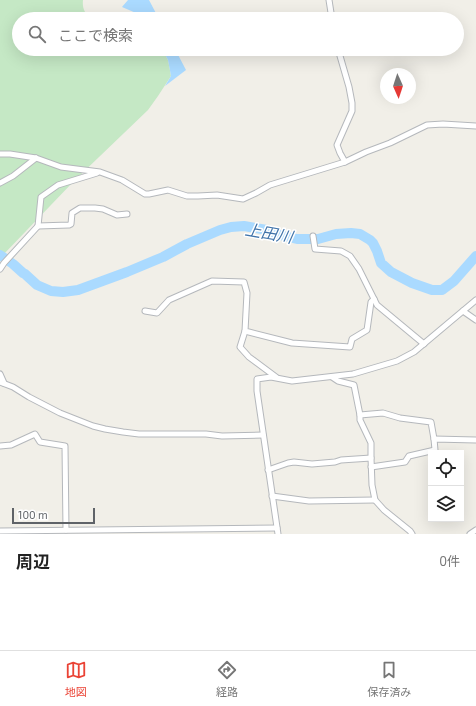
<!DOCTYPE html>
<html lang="ja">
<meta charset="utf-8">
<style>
body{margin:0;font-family:"Exo 2","Noto Sans JP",sans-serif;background:#f6f6f6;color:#222}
.controls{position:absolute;right:12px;bottom:12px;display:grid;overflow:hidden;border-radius:0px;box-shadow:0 4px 16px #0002}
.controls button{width:36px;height:36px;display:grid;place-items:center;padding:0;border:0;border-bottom:1px solid #e0e0e0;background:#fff;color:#222;font:20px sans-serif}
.compass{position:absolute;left:380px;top:68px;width:36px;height:36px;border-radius:50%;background:#fff;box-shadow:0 4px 16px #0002;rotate:177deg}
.scale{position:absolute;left:12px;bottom:10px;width:83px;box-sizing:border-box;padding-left:4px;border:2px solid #5f6368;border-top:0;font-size:11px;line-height:14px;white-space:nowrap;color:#5f6368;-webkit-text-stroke:3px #fff;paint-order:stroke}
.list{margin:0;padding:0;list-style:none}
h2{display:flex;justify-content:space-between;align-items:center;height:52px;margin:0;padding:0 16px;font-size:17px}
h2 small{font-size:13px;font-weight:400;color:#767676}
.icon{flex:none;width:22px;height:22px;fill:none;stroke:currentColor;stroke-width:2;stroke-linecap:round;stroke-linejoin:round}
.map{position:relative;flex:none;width:476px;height:534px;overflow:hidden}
.search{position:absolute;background:#fff;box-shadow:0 4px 16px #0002;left:12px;right:12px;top:12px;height:44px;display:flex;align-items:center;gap:10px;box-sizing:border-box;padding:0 14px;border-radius:22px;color:#767676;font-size:15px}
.sheet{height:116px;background:#fff}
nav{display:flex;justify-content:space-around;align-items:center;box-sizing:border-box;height:56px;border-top:1px solid #e0e0e0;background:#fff;font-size:11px;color:#767676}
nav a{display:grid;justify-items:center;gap:2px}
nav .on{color:#ea4335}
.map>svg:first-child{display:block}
</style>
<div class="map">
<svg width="476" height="534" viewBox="0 0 476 534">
<rect width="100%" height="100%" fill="#f1efe8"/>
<path fill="#c5e8c5" d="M0,0H83C82,8 85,14 91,19H19V49H162L168,60L171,76L158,96L148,110L74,181L3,255L0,257Z"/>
<g fill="#aadaff">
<path d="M128,0H149L159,19H139L136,13L122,7Z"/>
<path d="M162,49H175L186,70L165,86L171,76L168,60Z"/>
</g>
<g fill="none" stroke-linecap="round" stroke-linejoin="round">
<path stroke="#aadaff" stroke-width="10" d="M0,255L13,264L23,273L25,274L37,285L51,291L63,292L78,290L127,272L163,257L187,244L220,230L231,227L244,226L267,230L280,235L297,239H318L336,234L351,233L360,234L370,240L373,243L377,251L381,263L391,272L412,283L432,290H442L454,281L476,256"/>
<defs>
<g id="street">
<path d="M329,0L332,19"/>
<path d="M338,49L349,87L352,103V111L337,145L340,153L345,162"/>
<path d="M0,154H10L36,158L61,167L100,172L122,180L145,194H149L168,190L187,196H198L217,195L243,199L256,193L270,185L345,162L366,152L390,143L427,125L443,124L476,126"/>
<path d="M0,183L13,176L36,158"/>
<path d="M38,226L69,225L71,224L72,213L80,208H95L103,209L117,215L127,214"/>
<path d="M313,236L315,249L341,251L350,256L359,269L377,305L424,344"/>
<path d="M0,269L4,263L38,226L41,197L58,185L97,173"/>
<path d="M145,311L157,313L169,300L212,281L244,282L247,293L245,331L292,343L350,347L352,339L367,330L371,302L374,299"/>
<path d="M463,311L476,320"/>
<path d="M245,331L240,347L249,357L276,377"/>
<path d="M0,374L4,383"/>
<path d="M332,377L338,381L354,385L360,415L383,413L400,418L431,422L434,439"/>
<path d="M0,382L13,387L29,397L60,413L93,426L105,429L123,432L139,434H206L222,436L263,435"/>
<path d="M360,415V420L371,443V458"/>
<path d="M0,446L11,445L35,434L40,442L65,446L66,530"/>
<path d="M371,467L405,462L409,456L435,450L434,439L476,440"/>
<path d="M268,470L288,463L294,462L312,464L335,462L341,460L371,458L372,485L375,500L384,510L410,531L412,534"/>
<path d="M272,496L309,501L375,500"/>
<path d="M0,531L277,528"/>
<path d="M278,534L257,391V379L271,377L292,381L353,374L397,361L414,352L476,300"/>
<path d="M470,534L476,530"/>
</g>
</defs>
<use href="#street" stroke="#b5b8bc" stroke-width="7"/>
<use href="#street" stroke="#fff" stroke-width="5"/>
</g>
<g text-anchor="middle" stroke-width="3" stroke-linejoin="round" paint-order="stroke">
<g font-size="16" font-style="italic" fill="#4174aa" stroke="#fff">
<text transform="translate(269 233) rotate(10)" y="6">上田川</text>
</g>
</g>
</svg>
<div class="controls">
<button><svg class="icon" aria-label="locate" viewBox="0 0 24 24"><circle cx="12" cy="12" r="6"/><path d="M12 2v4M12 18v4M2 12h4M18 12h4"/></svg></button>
<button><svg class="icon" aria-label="layers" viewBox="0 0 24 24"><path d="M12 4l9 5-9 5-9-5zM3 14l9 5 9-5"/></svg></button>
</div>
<svg class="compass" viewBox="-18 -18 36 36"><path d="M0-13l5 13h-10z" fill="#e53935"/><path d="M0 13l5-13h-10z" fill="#767676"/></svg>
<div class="scale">100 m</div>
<div class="search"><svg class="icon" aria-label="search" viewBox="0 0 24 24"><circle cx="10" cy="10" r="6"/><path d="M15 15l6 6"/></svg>ここで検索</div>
</div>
<section class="sheet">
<h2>周辺<small>0件</small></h2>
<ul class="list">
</ul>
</section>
<nav>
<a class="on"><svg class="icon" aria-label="map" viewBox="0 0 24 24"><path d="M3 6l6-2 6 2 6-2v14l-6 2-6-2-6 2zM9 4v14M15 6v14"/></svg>地図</a>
<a><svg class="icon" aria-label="directions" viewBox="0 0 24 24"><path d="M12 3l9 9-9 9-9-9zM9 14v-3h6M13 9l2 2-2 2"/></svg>経路</a>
<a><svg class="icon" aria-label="saved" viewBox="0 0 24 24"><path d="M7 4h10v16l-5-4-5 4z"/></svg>保存済み</a>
</nav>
